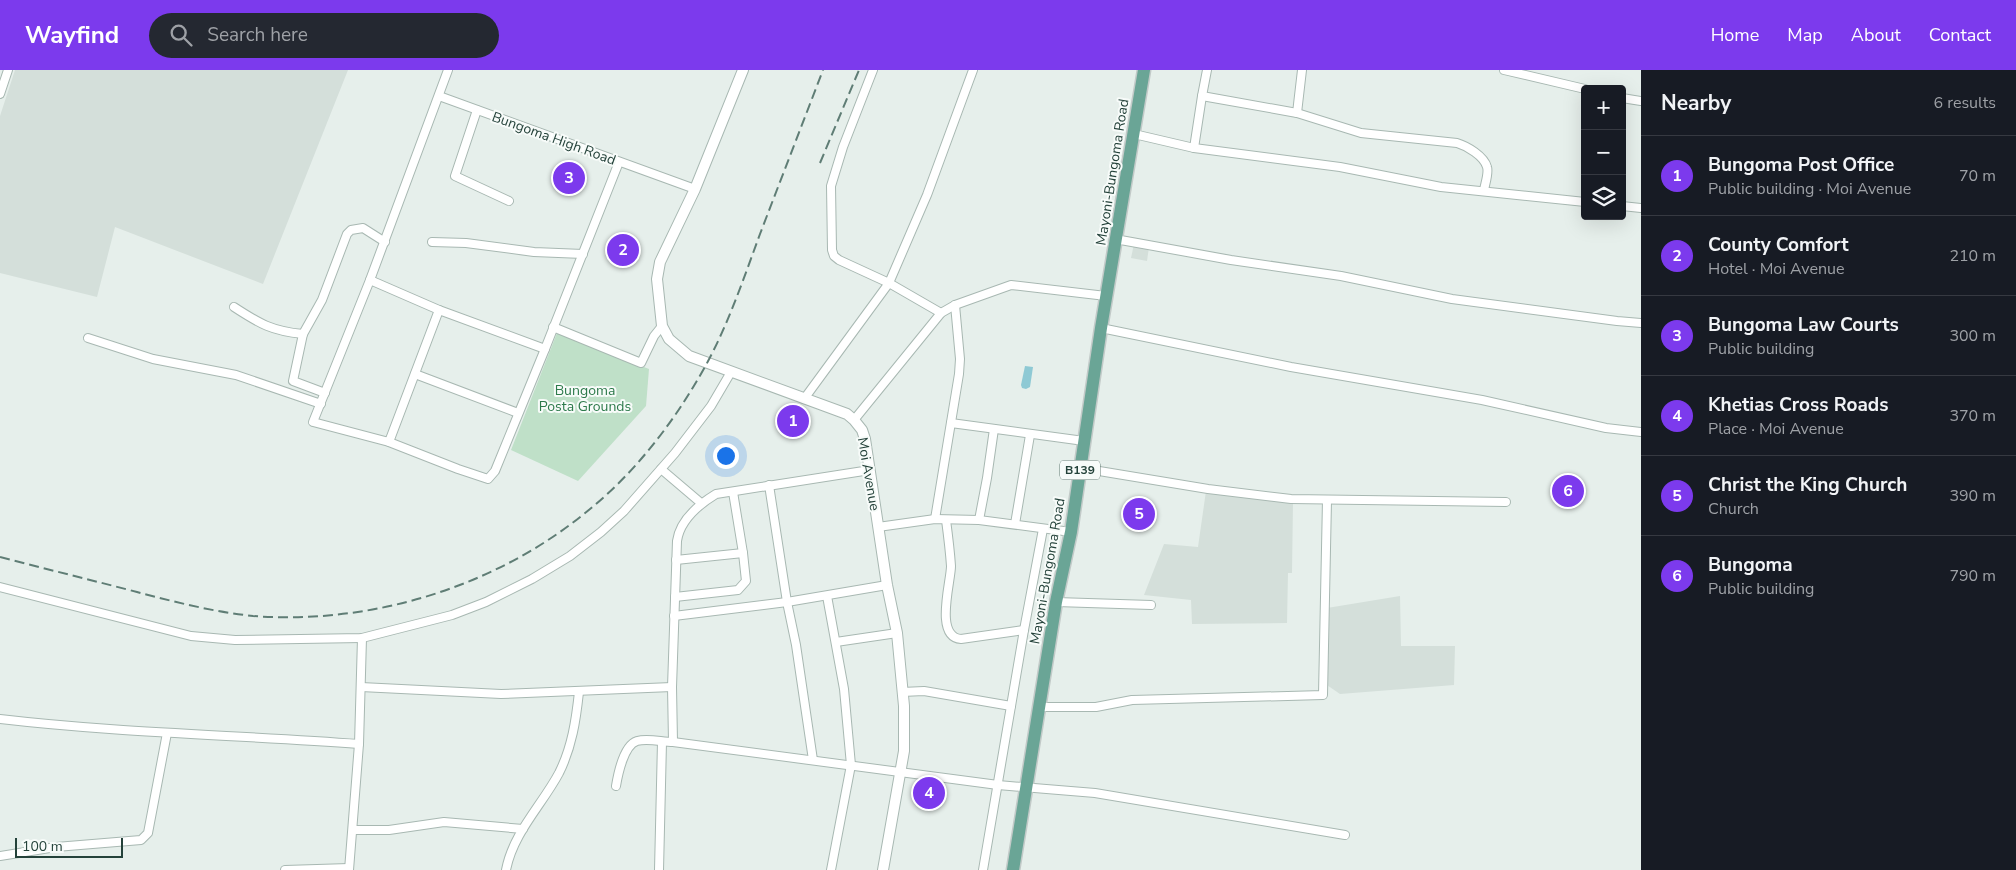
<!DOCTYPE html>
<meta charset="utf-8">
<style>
body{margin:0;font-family:"Nunito Sans",sans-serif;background:#242831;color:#f1f3f6}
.controls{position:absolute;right:15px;top:15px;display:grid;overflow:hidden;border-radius:5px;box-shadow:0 5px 20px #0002}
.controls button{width:45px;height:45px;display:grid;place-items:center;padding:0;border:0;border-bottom:1px solid #363941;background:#171b24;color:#f1f3f6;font:25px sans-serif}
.scale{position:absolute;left:15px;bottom:12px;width:108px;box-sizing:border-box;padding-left:5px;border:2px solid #24423a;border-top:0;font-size:14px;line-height:18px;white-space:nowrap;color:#24423a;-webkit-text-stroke:4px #f7fbf9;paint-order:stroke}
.you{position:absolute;left:725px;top:385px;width:18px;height:18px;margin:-12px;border:4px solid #fff;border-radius:50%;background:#1a73e8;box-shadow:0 0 0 8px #1a73e833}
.badge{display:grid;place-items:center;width:32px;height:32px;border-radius:50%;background:#7c3aed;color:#fff;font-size:16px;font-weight:700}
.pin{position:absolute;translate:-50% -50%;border:2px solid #fff;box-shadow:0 1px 5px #0006}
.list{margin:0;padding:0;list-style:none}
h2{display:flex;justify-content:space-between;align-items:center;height:65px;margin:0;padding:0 20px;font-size:21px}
h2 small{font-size:16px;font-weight:400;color:#9ea1a6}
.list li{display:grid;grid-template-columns:32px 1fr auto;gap:15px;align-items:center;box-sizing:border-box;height:80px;padding:0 20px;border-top:1px solid #363941}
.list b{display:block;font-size:19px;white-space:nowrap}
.list p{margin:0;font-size:16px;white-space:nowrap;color:#9ea1a6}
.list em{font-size:16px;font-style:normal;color:#9ea1a6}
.icon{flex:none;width:28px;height:28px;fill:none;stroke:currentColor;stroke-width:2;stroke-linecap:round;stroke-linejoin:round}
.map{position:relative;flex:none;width:1641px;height:800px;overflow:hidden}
header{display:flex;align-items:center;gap:30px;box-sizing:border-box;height:70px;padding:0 25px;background:#7c3aed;color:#fff}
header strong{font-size:24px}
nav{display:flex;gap:28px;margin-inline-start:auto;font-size:18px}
.search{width:350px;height:45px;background:#242831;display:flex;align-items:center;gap:12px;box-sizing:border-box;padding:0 18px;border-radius:28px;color:#9ea1a6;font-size:19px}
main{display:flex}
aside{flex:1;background:#171b24}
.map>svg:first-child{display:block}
</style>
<header>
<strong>Wayfind</strong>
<div class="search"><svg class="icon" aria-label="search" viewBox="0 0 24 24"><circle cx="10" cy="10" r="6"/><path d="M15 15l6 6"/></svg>Search here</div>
<nav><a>Home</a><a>Map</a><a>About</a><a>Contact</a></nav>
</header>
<main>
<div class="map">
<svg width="1641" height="800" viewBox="0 0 1641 800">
<rect width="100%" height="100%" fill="#e6efeb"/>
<g fill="#d4dfda">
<path d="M15,0H348L263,214L115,157L97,227L0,203V46Z"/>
<path d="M1134,174L1149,177L1147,191L1131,188Z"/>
<path d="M1206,421L1293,432L1292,503H1288L1287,553L1192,554L1191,530L1144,525L1164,474L1198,477Z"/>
<path d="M1400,526L1401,576H1455L1454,615L1340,624L1324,613L1327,538Z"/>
</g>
<path fill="#bfe0c8" d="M557,263L649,299L646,336L578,411L511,380Z"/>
<path fill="#8ec9d4" d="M1025,296L1033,297L1030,317L1026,319L1022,318L1021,315Z"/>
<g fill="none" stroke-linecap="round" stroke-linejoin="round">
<defs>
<g id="minor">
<path d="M448,0L370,210L439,240L545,279L619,92"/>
<path d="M873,0L843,77L831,116L832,180L834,186L839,190L889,213L941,243"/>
<path d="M1207,0L1202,26L1297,43L1361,63L1457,73C1467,76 1484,86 1487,97C1489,103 1485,114 1484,120"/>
<path d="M1504,0L1585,19"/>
<path d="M0,24L8,0"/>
<path d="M439,26L695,119"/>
<path d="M1622,28L1641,31"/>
<path d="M477,40L455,106L509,131"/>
<path d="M1297,43L1302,0"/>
<path d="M1134,64L1194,78L1340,97L1441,117L1585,132"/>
<path d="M1194,78L1202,26"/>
<path d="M1622,136L1641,138"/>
<path d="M1115,169L1231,190L1341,206L1452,229L1617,251L1641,253"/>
<path d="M432,172L466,173L534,182L583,184"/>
<path d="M370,210L313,352L389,372L439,240"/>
<path d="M234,237C260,254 272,261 303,264"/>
<path d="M553,257L641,293L654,266L662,256"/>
<path d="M1101,258L1291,297L1482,330L1606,358L1641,362"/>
<path d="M88,268L153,289L236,305L321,334"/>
<path d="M415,304L518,343"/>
<path d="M325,323L293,311L303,264L322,230L347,164L351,160L363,158L385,172"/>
<path d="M804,329L889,213L927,125L973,0"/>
<path d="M854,350L941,243L955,235L1011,215L1106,226"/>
<path d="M951,353L1084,371"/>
<path d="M389,372L458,399L488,409L495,401L545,279"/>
<path d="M1081,398L1208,419L1291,429L1506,432"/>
<path d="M661,399L701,433"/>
<path d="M769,415L787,532L796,575L813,690"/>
<path d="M935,449L959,304L960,289L955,235"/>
<path d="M946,450C948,465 950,481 951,496C951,512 934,567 961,569L1024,560"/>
<path d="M979,450L987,408L994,359"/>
<path d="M1015,454L1030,365"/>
<path d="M878,457L935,449L979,450L1071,462"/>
<path d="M676,490L743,483"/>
<path d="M0,517L191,566L235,570L362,568L452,545L486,532L532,509L570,486L601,462L624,441L675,383L711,336L731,302"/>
<path d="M827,526L844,619L851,695L831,800"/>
<path d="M675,527L738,520L746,511L743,483L733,422"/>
<path d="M1056,532L1151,535"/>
<path d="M674,546L787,532L887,515"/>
<path d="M836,572L897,563"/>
<path d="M361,617L501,624L672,617"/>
<path d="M902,622L924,621L1011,636"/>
<path d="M1038,637H1096L1132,630L1323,625L1327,430"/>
<path d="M0,649C119,663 240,665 359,674"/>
<path d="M673,672L672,617L677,471C680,450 698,435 716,424L870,400"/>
<path d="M616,716C618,704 624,675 637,671C648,668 662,672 673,672L998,715L1095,723L1345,765"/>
<path d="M353,760H389L444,752L523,759"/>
<path d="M0,786L56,777L141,770L148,763L167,663"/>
<path d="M285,800L349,798"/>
<path d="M349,800L359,674L362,568"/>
<path d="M506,800C513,763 542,735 559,703C572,677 576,650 579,622"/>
<path d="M659,800L662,672"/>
<path d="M983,800L1024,560L1043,459"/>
</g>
<path id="tertiary" d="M743,0L695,119L660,192L657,209L662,256L669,269L689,286L847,344L854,350L862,360L865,369L887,515L897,563L904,636V681L883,800"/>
<path id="primary" d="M1013,800L1056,532L1071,462L1101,258L1144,0"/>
</defs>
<use href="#minor" stroke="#a8b8b2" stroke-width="10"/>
<use href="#tertiary" stroke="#a8b8b2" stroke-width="12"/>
<use href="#primary" stroke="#c2cac8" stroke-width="15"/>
<use href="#minor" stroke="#fff" stroke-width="8"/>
<use href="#tertiary" stroke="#fff" stroke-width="10"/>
<use href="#primary" stroke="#6aa596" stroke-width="12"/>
<g stroke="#5f7d75" stroke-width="2" stroke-dasharray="10 5" stroke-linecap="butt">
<path d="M820,93L859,0"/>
<path d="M0,487C46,499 91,510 137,522C175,532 214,542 253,546C373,555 498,516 590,439C633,404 670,357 698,309C725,264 742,213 760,164C781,109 802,55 823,0"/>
</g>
</g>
<g text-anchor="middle" stroke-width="4" stroke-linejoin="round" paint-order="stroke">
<rect fill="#f7fbf9" stroke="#637a73" stroke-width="1" x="1060" y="390.5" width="40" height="19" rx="4"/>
<g font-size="12" font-weight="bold" fill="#24423a">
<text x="1080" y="404">B139</text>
</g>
<g font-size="14" fill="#24423a" stroke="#f7fbf9">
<text transform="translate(554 68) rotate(20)" y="5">Bungoma High Road</text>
<text transform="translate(1112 102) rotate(-81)" y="5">Mayoni-Bungoma Road</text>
<text transform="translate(869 404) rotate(80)" y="5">Moi Avenue</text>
<text transform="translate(1047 501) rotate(-80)" y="5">Mayoni-Bungoma Road</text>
</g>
<g font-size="14" fill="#2d7a4b" stroke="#f7fbf9">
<text x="585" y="325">Bungoma<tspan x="585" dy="16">Posta Grounds</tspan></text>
</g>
</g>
</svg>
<div class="controls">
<button>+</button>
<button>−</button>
<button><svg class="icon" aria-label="layers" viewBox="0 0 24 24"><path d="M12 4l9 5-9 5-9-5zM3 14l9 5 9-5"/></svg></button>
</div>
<div class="scale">100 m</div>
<div class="you"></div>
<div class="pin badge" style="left:793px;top:351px">1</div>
<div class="pin badge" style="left:623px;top:180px">2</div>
<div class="pin badge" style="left:569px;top:108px">3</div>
<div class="pin badge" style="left:929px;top:723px">4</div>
<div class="pin badge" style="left:1139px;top:444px">5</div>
<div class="pin badge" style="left:1568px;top:421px">6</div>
</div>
<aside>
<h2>Nearby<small>6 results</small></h2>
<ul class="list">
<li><span class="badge">1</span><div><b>Bungoma Post Office</b><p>Public building · Moi Avenue</p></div><em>70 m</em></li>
<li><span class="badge">2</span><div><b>County Comfort</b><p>Hotel · Moi Avenue</p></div><em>210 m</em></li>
<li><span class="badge">3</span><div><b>Bungoma Law Courts</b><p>Public building</p></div><em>300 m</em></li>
<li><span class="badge">4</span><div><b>Khetias Cross Roads</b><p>Place · Moi Avenue</p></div><em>370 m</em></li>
<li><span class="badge">5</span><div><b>Christ the King Church</b><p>Church</p></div><em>390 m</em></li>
<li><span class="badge">6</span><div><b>Bungoma</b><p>Public building</p></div><em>790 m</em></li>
</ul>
</aside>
</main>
